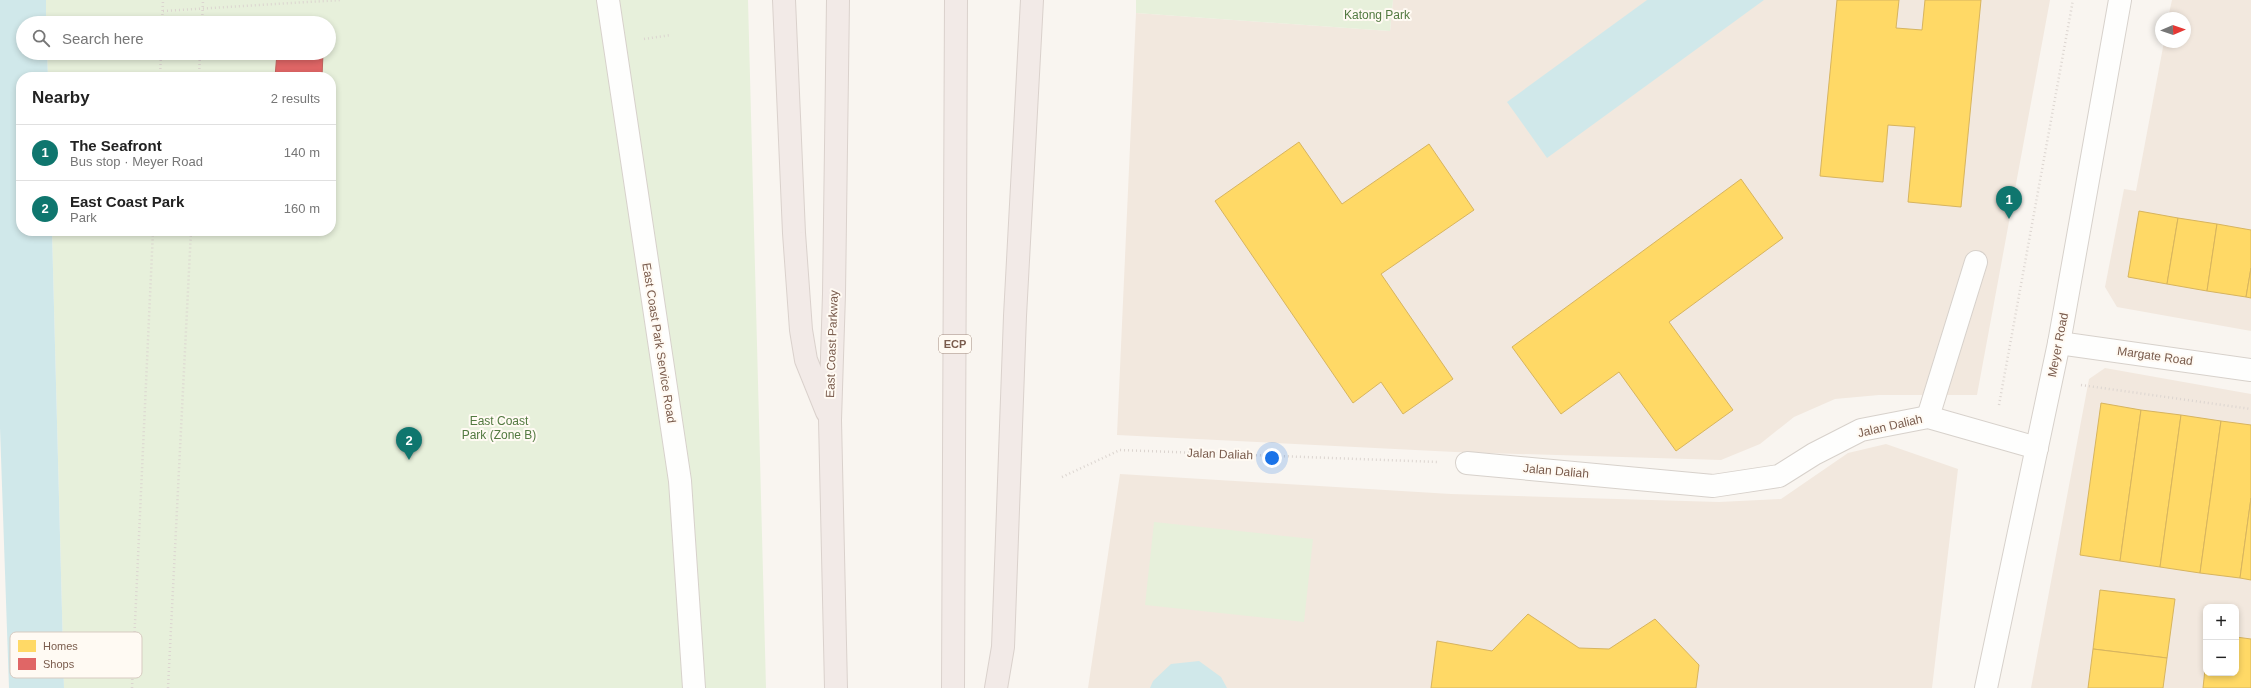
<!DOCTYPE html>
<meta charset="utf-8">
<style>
body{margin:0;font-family:Helvetica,sans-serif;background:#f2f2f2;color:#222}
.controls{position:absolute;right:12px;bottom:12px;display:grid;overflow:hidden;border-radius:8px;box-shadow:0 2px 6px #0003}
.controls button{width:36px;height:36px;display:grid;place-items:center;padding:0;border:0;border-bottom:1px solid #e0e0e0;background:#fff;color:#222;font:20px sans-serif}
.compass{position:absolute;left:2155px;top:12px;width:36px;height:36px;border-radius:50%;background:#fff;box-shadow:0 2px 6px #0003;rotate:88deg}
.you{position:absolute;left:1272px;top:458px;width:14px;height:14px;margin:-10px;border:3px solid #fff;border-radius:50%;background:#1a73e8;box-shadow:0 0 0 6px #1a73e833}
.badge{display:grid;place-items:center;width:26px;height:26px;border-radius:50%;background:#0f766e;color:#fff;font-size:13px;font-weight:700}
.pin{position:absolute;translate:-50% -33px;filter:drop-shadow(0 1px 2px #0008)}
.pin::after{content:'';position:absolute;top:21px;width:14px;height:12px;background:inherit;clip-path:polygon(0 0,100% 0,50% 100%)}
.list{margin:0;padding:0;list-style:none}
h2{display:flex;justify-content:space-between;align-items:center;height:52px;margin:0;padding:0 16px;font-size:17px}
h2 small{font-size:13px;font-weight:400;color:#767676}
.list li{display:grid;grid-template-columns:26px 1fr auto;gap:12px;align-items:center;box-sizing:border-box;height:56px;padding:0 16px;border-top:1px solid #e0e0e0}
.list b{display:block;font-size:15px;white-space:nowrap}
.list p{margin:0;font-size:13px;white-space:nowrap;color:#767676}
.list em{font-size:13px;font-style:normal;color:#767676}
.icon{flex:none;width:22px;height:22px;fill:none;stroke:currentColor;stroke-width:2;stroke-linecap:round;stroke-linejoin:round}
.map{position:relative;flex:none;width:2251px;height:688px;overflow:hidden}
.search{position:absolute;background:#fff;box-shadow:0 2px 6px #0003;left:16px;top:16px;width:320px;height:44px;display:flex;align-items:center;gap:10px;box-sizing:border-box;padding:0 14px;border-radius:22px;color:#767676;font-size:15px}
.panel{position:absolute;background:#fff;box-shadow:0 2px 6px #0003;left:16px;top:72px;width:320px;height:164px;border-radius:16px}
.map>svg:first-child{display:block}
</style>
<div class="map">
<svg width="2251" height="688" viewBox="0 0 2251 688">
<rect width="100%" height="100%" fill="#f9f5f0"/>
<g fill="#f2e8de" fill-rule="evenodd">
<path d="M1393,0H2050L1977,395H1879L1835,399L1794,417L1760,444L1721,460L1455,452L1117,435L1136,13L1390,31Z"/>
<path d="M2172,0H2251V331L2117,307L2105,287L2124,189L2136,191L2164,42H2185V18H2168Z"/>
<path d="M2105,368L2251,394V688H2031L2089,379ZM2206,607H2236V673H2206Z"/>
<path d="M1886,444L1958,469L1932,688H1088L1120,474L1451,494L1719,502L1781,499L1848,453Z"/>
</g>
<g fill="#e7f0db">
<path d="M46,0H748L766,688H64L52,231H331V77H48L47,53H329V23H46Z"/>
<path d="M1136,0H1393L1390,31L1136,13Z"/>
<path d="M1154,522L1313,539L1304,622L1145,605Z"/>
</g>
<g fill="#d0e8ea">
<path d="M0,0H46V23H23V53H47L48,77H21V231H52L64,688H9L0,428Z"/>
<path d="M1647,0H1764L1547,158L1507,102Z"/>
<path d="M1199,661L1221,677L1227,688H1150L1153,681L1171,664Z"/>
</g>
<g fill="#ffd966" stroke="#d7b45e">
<path d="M1837,0H1899L1896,28L1922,30L1925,0H1981L1961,207L1908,202L1915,127L1888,125L1883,182L1820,176Z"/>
<path d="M1299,142L1342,204L1429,144L1474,210L1381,274L1453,379L1403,414L1381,382L1353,403L1215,201Z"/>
<path d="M1741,179L1783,238L1669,322L1733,410L1676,451L1619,372L1561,414L1512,347Z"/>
<path d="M2139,211L2178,218L2167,284L2128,277Z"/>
<path d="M2178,218L2217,224L2207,291L2167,284Z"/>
<path d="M2217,224L2251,230V268L2246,297L2207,291Z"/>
<path d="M2251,268V298L2246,297Z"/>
<path d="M2101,403L2141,410L2120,561L2080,555Z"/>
<path d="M2141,410L2181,415L2160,567L2120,561Z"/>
<path d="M2181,415L2221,421L2200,573L2160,567Z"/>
<path d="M2221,421L2251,425V498L2240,578L2200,573Z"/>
<path d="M2251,498V580L2240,578Z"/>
<path d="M2100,590L2175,599L2167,658L2093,649Z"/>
<path d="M1528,614L1579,648L1609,649L1655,619L1699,665L1696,688H1431L1437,641L1492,651Z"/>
<path d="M2236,637L2251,639V688H2203L2206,660V673H2236Z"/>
<path d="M2093,649L2167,658L2163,688H2088Z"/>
</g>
<path fill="#e06666" stroke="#c1635e" d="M277,53H323L322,77H275Z"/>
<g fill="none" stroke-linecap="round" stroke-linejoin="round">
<defs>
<g id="minor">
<path d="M608,0L680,481L694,688"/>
<path d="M2059,343L2251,370"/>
<path d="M1928,417L1976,262"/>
<path d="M1467,463L1713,486L1779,476L1814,454L1861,430L1928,417L2037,448"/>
<path d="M1986,688L2059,343L2120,0"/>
</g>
<g id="highway">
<path d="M784,0L794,233L801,330L806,360L827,412"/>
<path d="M836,688L830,420L834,294L838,0"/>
<path d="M953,688L956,0"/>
<path d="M996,688L1003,647L1015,316L1032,0"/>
</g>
</defs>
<use href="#minor" stroke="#d7d1cb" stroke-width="24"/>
<use href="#highway" stroke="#dad1cc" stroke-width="24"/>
<g stroke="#dcd5d0" stroke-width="2.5" stroke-dasharray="1 3" stroke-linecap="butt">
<path d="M163,11L341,0"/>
<path d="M162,23L163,0"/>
<path d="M202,23L203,0"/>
<path d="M644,39L671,35"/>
<path d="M160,77L161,53"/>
<path d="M199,77L200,53"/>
<path d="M2081,385L2251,409"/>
<path d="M1999,405L2073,0"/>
<path d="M1062,477L1120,450L1438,462"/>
<path d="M132,688L153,231"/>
<path d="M168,688L191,231"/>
</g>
<use href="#minor" stroke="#fefefd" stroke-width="22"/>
<use href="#highway" stroke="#f2eae7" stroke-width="22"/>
</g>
<g text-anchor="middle" stroke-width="4" stroke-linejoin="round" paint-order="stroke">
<rect fill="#fffaf3" stroke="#a28b7f" stroke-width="1" x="939" y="335" width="32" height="18" rx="3"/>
<g font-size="11" font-weight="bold" fill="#7a5c4d">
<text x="955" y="348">ECP</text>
</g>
<g font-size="12" fill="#537a41" stroke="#fffaf3">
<text x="1377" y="19">Katong Park</text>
<text x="499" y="425">East Coast<tspan x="499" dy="14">Park (Zone B)</tspan></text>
</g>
<g font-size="12" fill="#7a5c4d" stroke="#fffaf3">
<text transform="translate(659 343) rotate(81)" y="4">East Coast Park Service Road</text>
<text transform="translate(832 344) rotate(-88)" y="4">East Coast Parkway</text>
<text transform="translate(2058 345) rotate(-79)" y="4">Meyer Road</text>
<text transform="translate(2155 356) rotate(8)" y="4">Margate Road</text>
<text transform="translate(1890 426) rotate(-13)" y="4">Jalan Daliah</text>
<text transform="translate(1220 454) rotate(2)" y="4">Jalan Daliah</text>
<text transform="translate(1556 471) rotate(5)" y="4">Jalan Daliah</text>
</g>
</g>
<rect x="10" y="632" width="132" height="46" rx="6" fill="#fffaf3" stroke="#d7cbc1" stroke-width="1"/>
<rect x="18" y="640" width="18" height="12" fill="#ffd966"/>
<rect x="18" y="658" width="18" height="12" fill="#e06666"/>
<g font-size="11" fill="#7a5c4d">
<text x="43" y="650">Homes</text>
<text x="43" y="668">Shops</text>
</g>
</svg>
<div class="controls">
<button>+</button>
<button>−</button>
</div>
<svg class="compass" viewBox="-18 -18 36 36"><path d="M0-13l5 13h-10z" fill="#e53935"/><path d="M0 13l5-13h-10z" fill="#767676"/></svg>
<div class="you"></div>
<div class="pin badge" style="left:2009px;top:219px">1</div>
<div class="pin badge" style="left:409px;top:460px">2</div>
<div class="search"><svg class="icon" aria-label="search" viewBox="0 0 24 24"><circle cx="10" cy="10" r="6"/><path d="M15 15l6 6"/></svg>Search here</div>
<section class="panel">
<h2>Nearby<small>2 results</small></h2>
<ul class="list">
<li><span class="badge">1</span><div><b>The Seafront</b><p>Bus stop · Meyer Road</p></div><em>140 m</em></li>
<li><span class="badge">2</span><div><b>East Coast Park</b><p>Park</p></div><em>160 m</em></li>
</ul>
</section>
</div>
